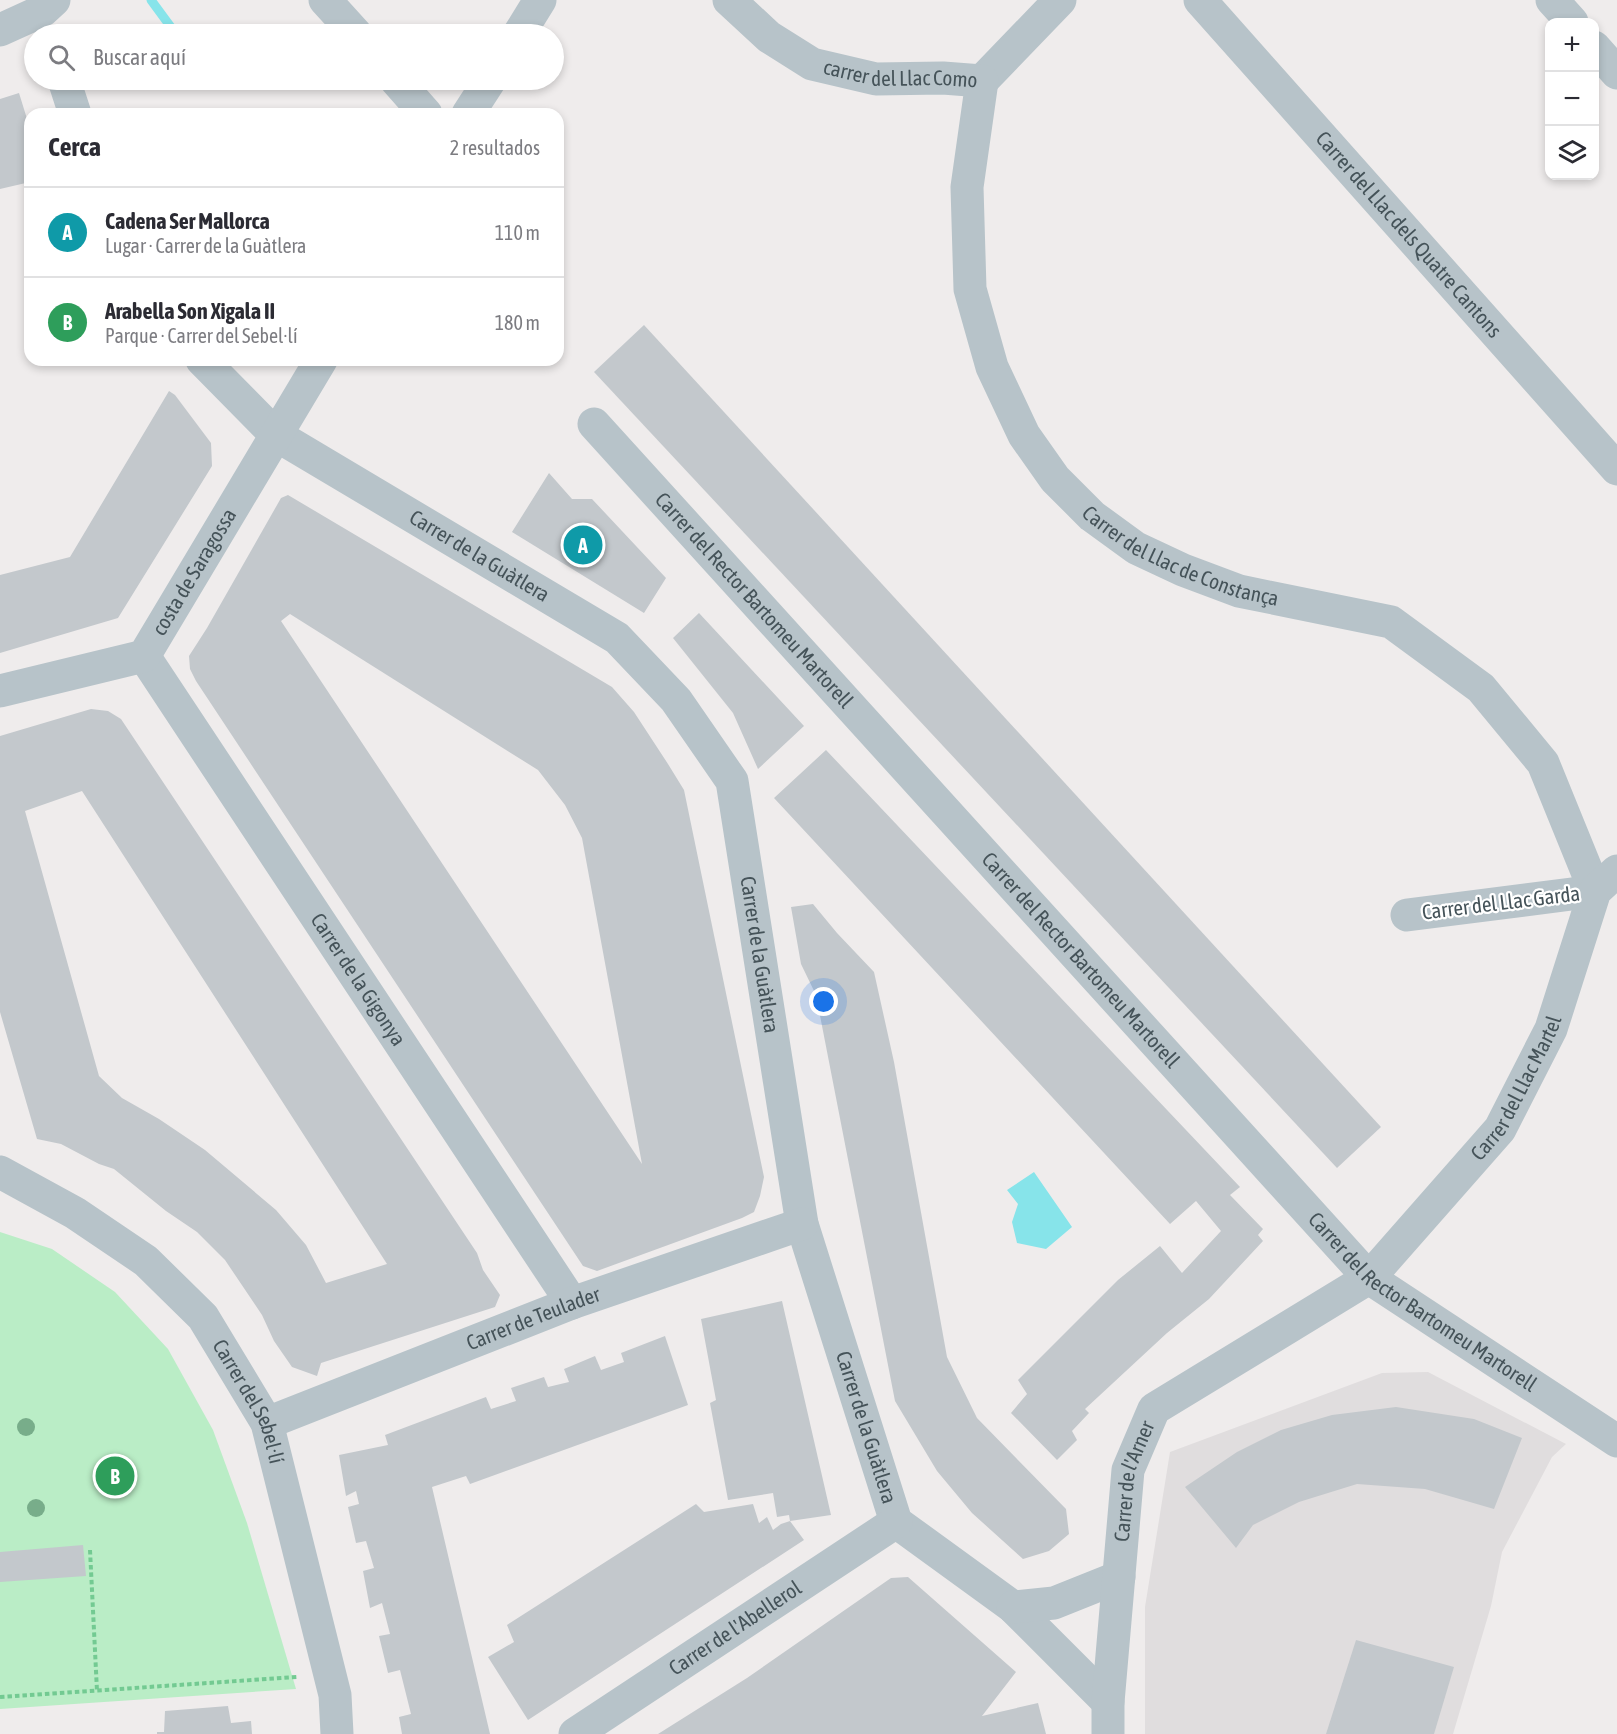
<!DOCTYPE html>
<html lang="es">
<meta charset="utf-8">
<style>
body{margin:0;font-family:"Asap Condensed",sans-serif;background:#f2f2f3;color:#2b2b33}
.controls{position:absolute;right:18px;top:18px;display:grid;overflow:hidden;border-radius:12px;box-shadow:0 3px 9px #0003}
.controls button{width:54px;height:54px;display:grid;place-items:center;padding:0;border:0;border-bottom:2px solid #e1e1e2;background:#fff;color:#2b2b33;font:30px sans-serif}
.you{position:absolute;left:824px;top:1002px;width:21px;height:21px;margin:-15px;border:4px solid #fff;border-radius:50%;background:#1a73e8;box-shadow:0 0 0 9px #1a73e833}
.badge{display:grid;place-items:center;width:39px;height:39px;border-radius:50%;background:#1b8bda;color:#fff;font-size:20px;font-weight:700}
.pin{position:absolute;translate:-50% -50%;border:3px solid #fff;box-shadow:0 2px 6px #0006}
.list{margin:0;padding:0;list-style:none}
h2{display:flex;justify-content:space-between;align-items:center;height:78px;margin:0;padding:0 24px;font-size:26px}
h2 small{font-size:20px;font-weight:400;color:#7c7c81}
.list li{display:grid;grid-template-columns:39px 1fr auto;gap:18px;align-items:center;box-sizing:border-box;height:90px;padding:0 24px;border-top:2px solid #e1e1e2}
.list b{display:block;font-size:22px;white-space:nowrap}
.list p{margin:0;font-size:20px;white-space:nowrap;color:#7c7c81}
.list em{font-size:20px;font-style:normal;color:#7c7c81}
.icon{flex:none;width:33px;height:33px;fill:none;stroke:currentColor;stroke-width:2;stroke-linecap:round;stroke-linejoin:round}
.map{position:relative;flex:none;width:1617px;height:1734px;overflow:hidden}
.search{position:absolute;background:#fff;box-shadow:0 3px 9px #0003;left:24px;top:24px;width:540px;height:66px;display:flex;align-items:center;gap:15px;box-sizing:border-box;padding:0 21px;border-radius:33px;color:#7c7c81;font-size:22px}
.panel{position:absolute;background:#fff;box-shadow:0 3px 9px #0003;left:24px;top:108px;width:540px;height:258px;border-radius:18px}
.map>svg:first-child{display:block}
</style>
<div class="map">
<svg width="1617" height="1734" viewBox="0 0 1617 1734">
<rect width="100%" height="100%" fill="#efecec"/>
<path fill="#e0ddde" d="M1428,1372L1566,1444L1552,1457L1502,1552L1491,1606L1453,1734H1145V1607L1170,1452L1382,1373Z"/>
<path fill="#baedc6" d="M0,1232L52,1249L115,1292L168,1349L213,1430L247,1523L296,1689L0,1709Z"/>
<path fill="#87e4ea" d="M1034,1172L1072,1227L1046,1249L1017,1243L1012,1222L1018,1204L1007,1190Z"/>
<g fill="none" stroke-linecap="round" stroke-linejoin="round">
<path stroke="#87e4ea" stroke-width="9" d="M151,0L176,34"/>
</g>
<g fill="#c3c8cc" fill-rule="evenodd">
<path d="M19,93L28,122H30V162H28L30,168V182L0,189V99Z"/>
<path d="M644,325L1381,1127L1337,1168L594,372Z"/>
<path d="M169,391L175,395L211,443L212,466L118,618L0,653V575L70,557Z"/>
<path d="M549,473L572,499H592L666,578L644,613L512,532Z"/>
<path d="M288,495L612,687L634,712L668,764L684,790L764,1177L760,1196L754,1212L742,1218L597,1271L583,1266L196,681L190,669L189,656L207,628L281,498ZM290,614L538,770L565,805L582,838L642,1164L281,621Z"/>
<path d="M699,613L804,726L758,769L733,713L673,638Z"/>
<path d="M91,709L108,711L121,719L477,1253L483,1270L500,1295L495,1307L321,1363L317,1376L292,1367L274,1341L262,1315L225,1260L197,1232L166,1211L114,1169L99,1164L61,1144L37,1139L0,1012V736ZM82,791L387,1264L326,1283L306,1245L276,1210L205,1150L159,1119L122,1098L99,1076L25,811Z"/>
<path d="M826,750L1240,1187L1230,1195L1263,1229L1258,1235L1263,1241L1209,1299L1167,1333L1085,1409L1089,1413L1072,1431L1077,1440L1057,1460L1011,1413L1027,1394L1018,1380L1118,1280L1160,1246L1182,1273L1221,1231L1196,1201L1170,1224L774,798Z"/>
<path d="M813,904L837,933L874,972L894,1062L947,1357L977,1418L1066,1509L1069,1534L1049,1551L1023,1559L972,1513L937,1471L895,1401L816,995L801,964L791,907Z"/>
<path d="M782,1301L831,1515L790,1521L789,1515L777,1517L773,1493L728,1500L710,1403L716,1400L701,1319Z"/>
<path d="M665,1336L688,1405L470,1484L466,1476L432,1487L490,1734H402L399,1717L411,1714L400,1670L388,1673L379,1636L390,1634L382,1603L370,1608L363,1571L374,1568L366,1541L356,1543L348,1507L359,1504L356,1491L346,1496L339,1455L388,1445L385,1435L486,1397L491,1409L516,1401L511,1388L544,1377L548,1387L569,1382L564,1369L595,1356L601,1370L624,1362L621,1353Z"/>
<path d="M1396,1407L1474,1419L1522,1438L1494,1509L1425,1489L1357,1484L1299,1502L1253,1525L1236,1548L1185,1487L1237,1452L1281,1430L1332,1415Z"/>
<path d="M696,1504L704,1512L753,1504L759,1523L767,1517L773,1530L781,1524L790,1521L804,1540L528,1720L488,1657L514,1642L507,1625Z"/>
<path d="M83,1545L86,1576L0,1582V1552Z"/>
<path d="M908,1577L1016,1672L982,1716L1038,1703L1046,1734H658L747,1678L891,1578Z"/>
<path d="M1356,1640L1454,1667L1434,1734H1326Z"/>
<path d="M228,1706L231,1723L251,1721L252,1734H157V1732H164L165,1711Z"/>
</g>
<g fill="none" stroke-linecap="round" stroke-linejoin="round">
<g stroke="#73ca92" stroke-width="4" stroke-dasharray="4.5 3" stroke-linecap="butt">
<path d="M90,1550L97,1691"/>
<path d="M0,1697L297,1677"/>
</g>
<g stroke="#b7c3c9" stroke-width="33">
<path d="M325,0L356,34"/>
<path id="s1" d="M729,0L769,37L812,64L876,79L943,78L982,81L1060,0"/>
<path id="s2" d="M1200,0L1617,469"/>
<path d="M1552,0L1572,22"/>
<path d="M0,30L42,11L54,0"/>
<path d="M519,34L540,0"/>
<path d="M1594,47L1617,73"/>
<path d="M64,80L75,114"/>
<path d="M396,80L426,114"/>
<path id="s3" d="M982,81L967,187L970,289L992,367L1024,435L1055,479L1092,516L1136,548L1183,570L1239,591L1391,622L1481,688L1543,763L1595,891L1407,915"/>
<path d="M468,114L490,80"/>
<path id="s4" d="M202,360L276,435L617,638L676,700L732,781L802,1224L896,1522L1013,1607L1108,1702"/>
<path id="s5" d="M594,424L1369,1278L1617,1441"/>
<path id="s6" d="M144,656L572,1303"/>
<path id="s7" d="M0,691L144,656L321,360"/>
<path id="s8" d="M0,1172L75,1213L146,1261L203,1317L267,1423L335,1695L337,1734"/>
<path id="s9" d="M267,1423L572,1303L802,1224"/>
<path d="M1013,1607L1054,1603L1119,1577"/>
<path id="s10" d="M575,1734L896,1522"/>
<path id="s11" d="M1108,1734V1702L1128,1470L1154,1409L1369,1278L1500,1129L1551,1029L1595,891L1617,871"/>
</g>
</g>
<g fill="#78ad8a">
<circle cx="26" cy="1427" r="9"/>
<circle cx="36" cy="1508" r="9"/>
</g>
<g text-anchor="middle" stroke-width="4.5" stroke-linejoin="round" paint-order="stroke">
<g font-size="21" fill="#455359" stroke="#fff">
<text dy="7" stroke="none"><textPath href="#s1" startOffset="195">carrer del Llac Como</textPath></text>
<text dy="7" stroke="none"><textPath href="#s2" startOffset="314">Carrer del Llac dels Quatre Cantons</textPath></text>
<text dy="7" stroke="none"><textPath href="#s3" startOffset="570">Carrer del Llac de Constança</textPath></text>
<text dy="7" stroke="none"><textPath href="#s4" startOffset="342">Carrer de la Guàtlera</textPath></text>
<text dy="7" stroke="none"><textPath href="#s7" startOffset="246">costa de Saragossa</textPath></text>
<text dy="7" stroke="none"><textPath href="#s5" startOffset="238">Carrer del Rector Bartomeu Martorell</textPath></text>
<text transform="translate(1501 903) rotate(-7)" y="7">Carrer del Llac Garda</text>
<text dy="7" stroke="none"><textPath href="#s4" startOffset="862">Carrer de la Guàtlera</textPath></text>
<text dy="7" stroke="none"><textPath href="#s5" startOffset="724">Carrer del Rector Bartomeu Martorell</textPath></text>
<text dy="7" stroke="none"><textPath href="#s6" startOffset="388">Carrer de la Gigonya</textPath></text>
<text dy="7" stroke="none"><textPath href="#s11" startOffset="825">Carrer del Llac Martel</textPath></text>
<text dy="7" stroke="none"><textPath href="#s5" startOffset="1210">Carrer del Rector Bartomeu Martorell</textPath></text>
<text dy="7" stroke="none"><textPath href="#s9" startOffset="286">Carrer de Teulader</textPath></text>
<text dy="7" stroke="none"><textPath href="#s8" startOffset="348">Carrer del Sebel·lí</textPath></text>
<text dy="7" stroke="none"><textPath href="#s4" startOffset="1348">Carrer de la Guàtlera</textPath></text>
<text dy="7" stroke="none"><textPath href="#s11" startOffset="255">Carrer de l'Arner</textPath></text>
<text dy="7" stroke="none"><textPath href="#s10" startOffset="192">Carrer de l'Abellerol</textPath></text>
</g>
</g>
</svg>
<div class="controls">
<button>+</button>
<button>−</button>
<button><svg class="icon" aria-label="layers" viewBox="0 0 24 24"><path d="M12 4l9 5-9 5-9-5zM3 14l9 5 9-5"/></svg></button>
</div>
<div class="you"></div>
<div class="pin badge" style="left:583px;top:545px;background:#0f9aa8">A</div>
<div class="pin badge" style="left:115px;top:1476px;background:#2e9e5b">B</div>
<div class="search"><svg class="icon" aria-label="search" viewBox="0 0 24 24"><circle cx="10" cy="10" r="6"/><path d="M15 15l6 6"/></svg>Buscar aquí</div>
<section class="panel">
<h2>Cerca<small>2 resultados</small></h2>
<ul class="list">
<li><span class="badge" style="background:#0f9aa8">A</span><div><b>Cadena Ser Mallorca</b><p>Lugar · Carrer de la Guàtlera</p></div><em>110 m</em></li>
<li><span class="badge" style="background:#2e9e5b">B</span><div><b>Arabella Son Xigala II</b><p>Parque · Carrer del Sebel·lí</p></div><em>180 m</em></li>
</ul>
</section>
</div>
